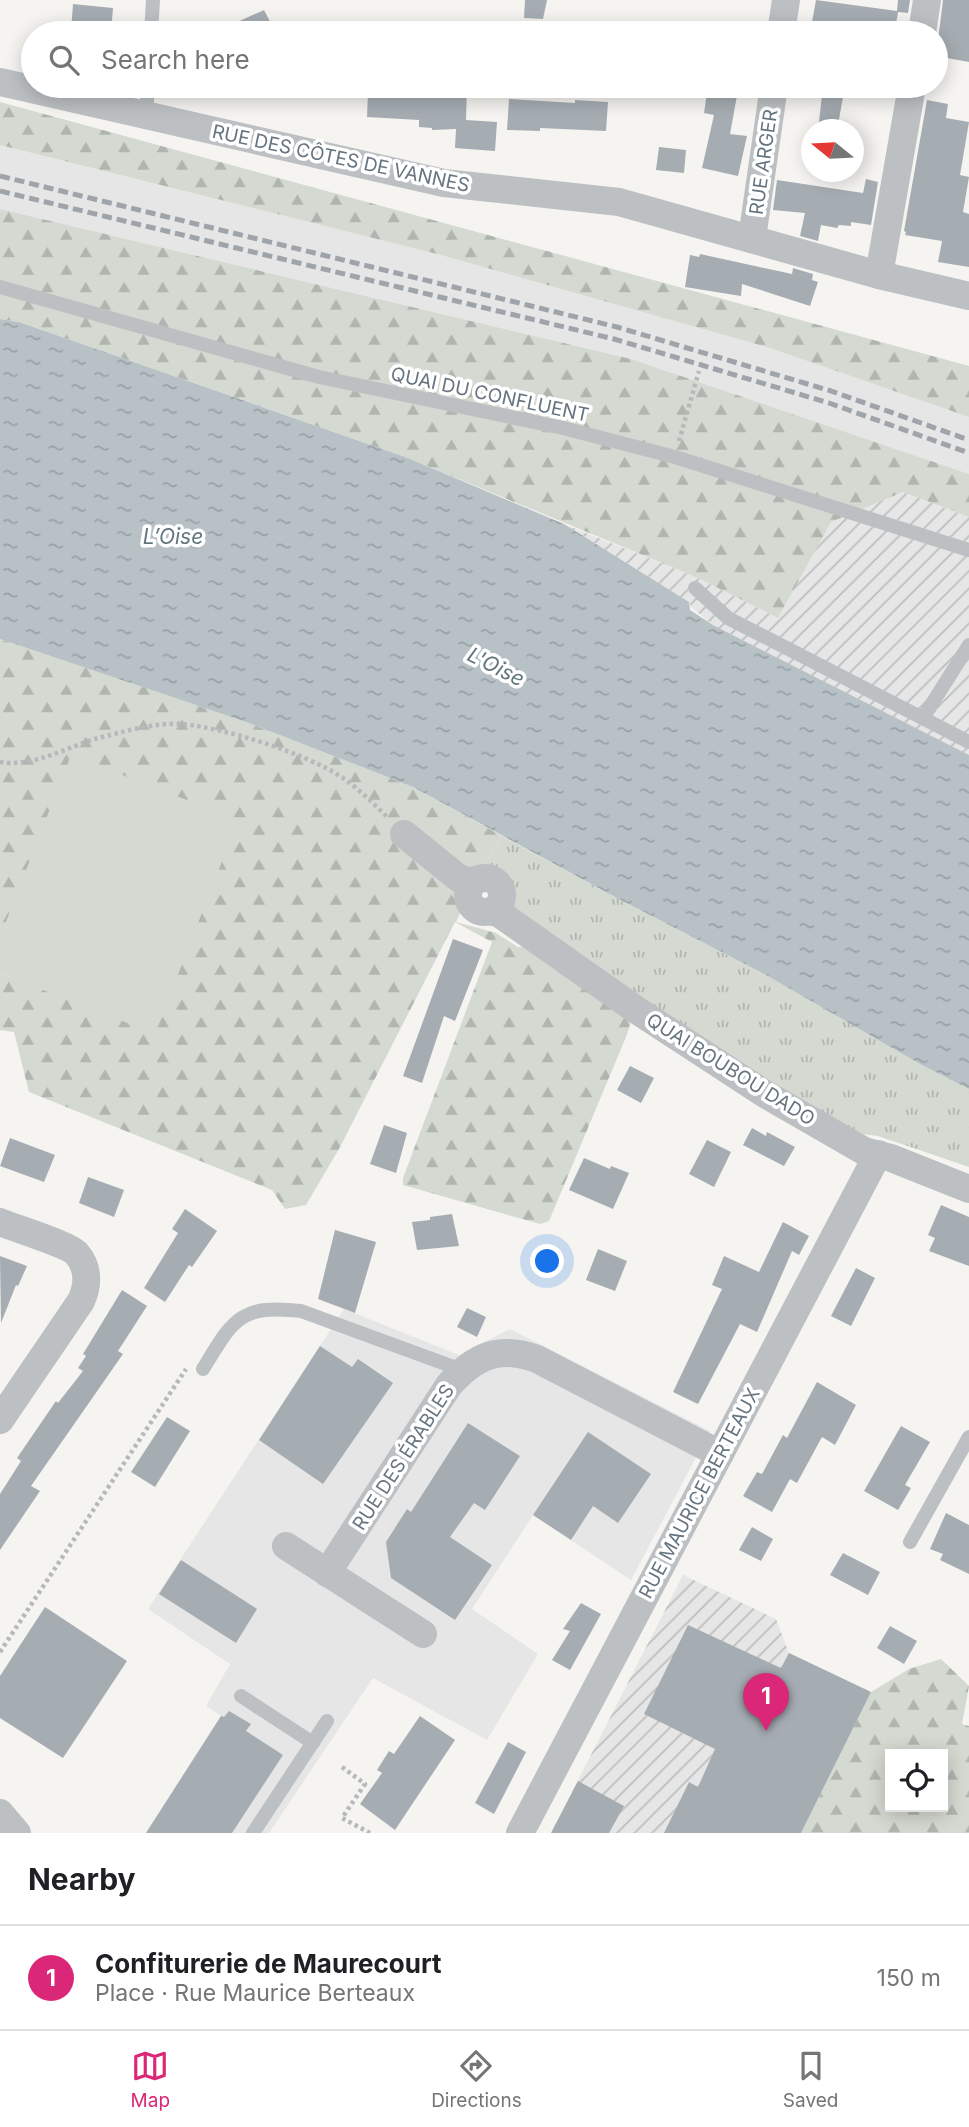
<!DOCTYPE html>
<meta charset="utf-8">
<style>
body{margin:0;font-family:Inter,sans-serif;background:#f2f2f2;color:#202124}
.controls{position:absolute;right:21px;bottom:21px;display:grid;overflow:hidden;border-radius:0px;box-shadow:0 4px 18px #0003}
.controls button{width:63px;height:63px;display:grid;place-items:center;padding:0;border:0;border-bottom:2px solid #e0e0e0;background:#fff;color:#202124;font:35px sans-serif}
.compass{position:absolute;left:801px;top:119px;width:63px;height:63px;border-radius:50%;background:#fff;box-shadow:0 4px 18px #0003;rotate:288deg}
.you{position:absolute;left:548px;top:1262px;width:24px;height:24px;margin:-18px;border:5px solid #fff;border-radius:50%;background:#1a73e8;box-shadow:0 0 0 10px #1a73e833}
.badge{display:grid;place-items:center;width:46px;height:46px;border-radius:50%;background:#db2777;color:#fff;font-size:23px;font-weight:700}
.pin{position:absolute;translate:-50% -58px;filter:drop-shadow(0 2px 4px #0008)}
.pin::after{content:'';position:absolute;top:37px;width:24px;height:21px;background:inherit;clip-path:polygon(0 0,100% 0,50% 100%)}
.list{margin:0;padding:0;list-style:none}
h2{display:flex;justify-content:space-between;align-items:center;height:91px;margin:0;padding:0 28px;font-size:30px}
h2 small{font-size:23px;font-weight:400;color:#757577}
.list li{display:grid;grid-template-columns:46px 1fr auto;gap:21px;align-items:center;box-sizing:border-box;height:105px;padding:0 28px;border-top:2px solid #e0e0e0}
.list b{display:block;font-size:26px;white-space:nowrap}
.list p{margin:0;font-size:23px;white-space:nowrap;color:#757577}
.list em{font-size:23px;font-style:normal;color:#757577}
.icon{flex:none;width:38px;height:38px;fill:none;stroke:currentColor;stroke-width:2;stroke-linecap:round;stroke-linejoin:round}
.map{position:relative;flex:none;width:969px;height:1833px;overflow:hidden}
.search{position:absolute;background:#fff;box-shadow:0 4px 18px #0003;left:21px;right:21px;top:21px;height:77px;display:flex;align-items:center;gap:18px;box-sizing:border-box;padding:0 24px;border-radius:38px;color:#757577;font-size:26px}
.sheet{height:196px;background:#fff}
nav{display:flex;justify-content:space-around;align-items:center;box-sizing:border-box;height:98px;border-top:2px solid #e0e0e0;background:#fff;font-size:19px;color:#757577}
nav a{display:grid;justify-items:center;gap:4px}
nav .on{color:#db2777}
.map>svg:first-child{display:block}
</style>
<div class="map">
<svg width="969" height="1833" viewBox="0 0 969 1833">
<defs>
<pattern id="industrial-furrows" width="10" height="10" patternUnits="userSpaceOnUse" patternTransform="scale(1.75)"><rect width="10" height="10" fill="#e5e6e5"/><path d="M-1 1l2-2M0 10L10 0M9 11l2-2" fill="none" stroke="#bdbfbf"/></pattern>
<pattern id="grass-tufts" width="24" height="20" patternUnits="userSpaceOnUse" patternTransform="scale(1.75)"><rect width="24" height="20" fill="#d4d9d1"/><path d="M3 7l-1-3M5 7V3M7 7l1-3M15 17l-1-3M17 17v-4M19 17l1-3" fill="none" stroke="#b0b5af"/></pattern>
<pattern id="forest-firs" width="22" height="20" patternUnits="userSpaceOnUse" patternTransform="scale(1.75)"><rect width="22" height="20" fill="#d4d9d1"/><path d="M5 1l3.5 6h-7zM16 11l3.5 6h-7z" fill="#b0b5af"/></pattern>
<pattern id="water-ripples" width="26" height="14" patternUnits="userSpaceOnUse" patternTransform="scale(1.75)"><rect width="26" height="14" fill="#b7c1c6"/><path d="M2 4q2-2 4 0t4 0M15 11q2-2 4 0t4 0" fill="none" stroke="#99a1a6"/></pattern>
</defs>
<rect width="100%" height="100%" fill="#f5f4f1"/>
<g fill="#e5e6e5">
<path d="M0,145L441,255L767,347L969,417V474L631,359L0,209Z"/>
<path d="M344,1309L459,1355L510,1329L710,1431L631,1580L533,1515L472,1609L538,1654L487,1740L373,1678L269,1833H146L221,1716L206,1706L230,1664L148,1609Z"/>
</g>
<g fill="url(#industrial-furrows)">
<path d="M903,492L969,517V756L713,625L691,607L689,602L564,524L698,578L778,618L830,522Z"/>
<path d="M683,1575L776,1619L789,1653L871,1692L801,1833H551Z"/>
</g>
<path fill="url(#grass-tufts)" d="M502,836L617,898L766,975L918,1063L969,1089V1167L878,1136L845,1132L741,1067L510,905C508,885 502,872 481,871Z"/>
<g fill="url(#forest-firs)" fill-rule="evenodd">
<path d="M0,102L969,366V417L767,347L441,255L0,145Z"/>
<path d="M0,209L631,359L969,474V517L903,492L831,522L778,618L698,578L408,458L19,322L0,319Z"/>
<path d="M0,639L249,723L413,787L502,836L481,871L456,922L496,933L518,947L542,944L635,1009L626,1037L549,1221L540,1224L533,1222L403,1185V1178L492,942L455,922L339,1149L306,1205L285,1209L272,1190L29,1092L14,1032L0,1030V973L155,1033L0,937Z"/>
<path d="M941,1659L969,1686L962,1724L969,1726V1833H801L871,1692L909,1669ZM890,1754H943V1807H890Z"/>
</g>
<path fill="#d4d9d1" d="M71,755L238,820L155,1034L0,973V937Z"/>
<path fill="url(#water-ripples)" d="M0,319L19,322L408,458L564,524L689,602L690,610L713,625L969,755V1089L918,1063L766,975L617,898L413,787L249,723L0,639Z"/>
<g fill="#a6adb2">
<path d="M525,0H547L543,19L524,18Z"/>
<path d="M816,0L897,11L898,0H910L908,13L898,12L895,31L887,30V33H810Z"/>
<path d="M943,0H969V62L936,56Z"/>
<path d="M73,4L113,8L111,33L71,31Z"/>
<path d="M264,10L276,33H213Z"/>
<path d="M421,86H467L466,120L497,122L495,151L455,148L456,129L432,130V128L419,127V120L367,117L368,93L421,95Z"/>
<path d="M708,86L738,90L730,134L747,136L738,176L702,168L714,115L704,113Z"/>
<path d="M823,86H845L838,125L819,122Z"/>
<path d="M509,99L575,103V100L608,102L606,131L540,128V131L507,130Z"/>
<path d="M927,100L948,104L946,118L969,122L960,175L969,177L963,212L969,214V267L938,262L942,241L905,235L906,232L904,231Z"/>
<path d="M659,147L686,150L684,173L656,170Z"/>
<path d="M866,179L878,182L871,225L851,222V226L839,225L837,228L821,225L818,241L800,236L805,213L773,210L777,180L863,193Z"/>
<path d="M700,254L792,274L793,268L813,274L812,280L818,282L810,306L742,284L741,296L685,287L690,255L699,257Z"/>
<path d="M453,939L483,950L455,1021L444,1016L422,1083L403,1076Z"/>
<path d="M630,1066L654,1078L641,1103L617,1090Z"/>
<path d="M384,1125L407,1133L396,1173L370,1164Z"/>
<path d="M752,1128L766,1136L767,1132L795,1147L784,1166L743,1145Z"/>
<path d="M10,1138L55,1155L44,1182L0,1166Z"/>
<path d="M707,1140L731,1152L714,1187L689,1174Z"/>
<path d="M584,1158L610,1169L611,1166L629,1173L613,1209L569,1190Z"/>
<path d="M88,1177L124,1190L114,1217L79,1203Z"/>
<path d="M941,1205L969,1217V1266L929,1251L935,1238L928,1235Z"/>
<path d="M185,1209L217,1231L192,1267L189,1265L165,1302L144,1288L178,1233L172,1229Z"/>
<path d="M452,1214L459,1246L417,1250L412,1222L430,1220V1217Z"/>
<path d="M783,1222L809,1236L799,1255L792,1251L757,1332L740,1324L698,1404L673,1392L722,1289L712,1285L724,1256L759,1272Z"/>
<path d="M335,1230L376,1242L355,1313L318,1299Z"/>
<path d="M598,1249L627,1261L615,1291L586,1280Z"/>
<path d="M0,1256L27,1266L18,1286L16,1285L1,1323Z"/>
<path d="M856,1268L875,1278L851,1326L831,1316Z"/>
<path d="M122,1290L147,1306L118,1351L123,1354L31,1486L40,1491L0,1550V1494L21,1461L17,1458L56,1401L58,1403L83,1371L78,1368L86,1356L83,1354Z"/>
<path d="M467,1308L486,1317L477,1337L457,1327Z"/>
<path d="M320,1346L352,1367L358,1359L393,1383L323,1484L259,1440Z"/>
<path d="M817,1382L856,1405L835,1445L822,1437L797,1483L790,1479L772,1512L743,1496L757,1472L762,1474L783,1435L787,1438Z"/>
<path d="M167,1417L190,1431L155,1487L131,1472Z"/>
<path d="M468,1423L520,1456L485,1510L474,1503L450,1537L492,1565L455,1620L391,1578L386,1542L407,1509L411,1512Z"/>
<path d="M901,1426L930,1442L905,1485L911,1488L898,1510L864,1491Z"/>
<path d="M588,1432L651,1474L618,1523L593,1506L571,1540L533,1515Z"/>
<path d="M946,1513L969,1525V1574L940,1560L943,1554L930,1549Z"/>
<path d="M752,1527L773,1539L761,1561L739,1550Z"/>
<path d="M843,1553L880,1572L868,1595L830,1575Z"/>
<path d="M181,1560L257,1609L236,1643L159,1594Z"/>
<path d="M581,1603L601,1614L570,1670L552,1660L570,1631L563,1629Z"/>
<path d="M45,1607L127,1661L63,1758L0,1718V1676Z"/>
<path d="M688,1625L781,1668L789,1653L871,1692L801,1833H664L689,1782L698,1787L715,1749L644,1714Z"/>
<path d="M890,1626L917,1641L904,1664L877,1648Z"/>
<path d="M229,1711L251,1724L246,1731L283,1755L232,1833H146L221,1716L224,1717Z"/>
<path d="M420,1716L455,1740L395,1830L360,1804L382,1773L377,1770L389,1751L394,1754Z"/>
<path d="M508,1742L526,1752L494,1814L475,1803Z"/>
<path d="M578,1781L624,1806L609,1833H551Z"/>
</g>
<g fill="none" stroke-linecap="round" stroke-linejoin="round">
<g stroke="#b6b9bb" stroke-width="4.5" stroke-dasharray="3.5 3.5" stroke-linecap="butt">
<path d="M679,441L699,371"/>
<path d="M0,762C32,768 67,747 98,738C122,732 157,722 182,724C225,728 304,753 340,776C358,788 373,803 388,818"/>
<path d="M0,1652L186,1369"/>
<path d="M342,1767L365,1784L342,1818L370,1833"/>
</g>
<g stroke="#bcc0c3" stroke-width="14">
<path d="M151,33L153,0"/>
<path d="M146,116L148,86"/>
<path d="M0,287L319,377L563,428L675,457L969,550"/>
<path d="M695,588L728,618L969,742"/>
<path d="M923,718L969,645"/>
<path d="M203,1369C233,1320 239,1304 301,1311L462,1370"/>
<path d="M910,1542L969,1437"/>
<path d="M241,1696L313,1743"/>
<path d="M253,1833L327,1721"/>
</g>
<g stroke="#bcc0c3" stroke-width="28">
<path d="M781,33L786,0"/>
<path d="M922,33L927,0"/>
<path d="M0,82L444,183L619,202L879,275L969,296"/>
<path d="M752,238L774,86"/>
<path d="M879,275L912,86"/>
<path d="M404,834L456,876L462,880L475,881"/>
<circle cx="485" cy="895" r="17"/>
<path d="M491,911L500,914L635,1009L765,1094L864,1151L891,1158L969,1189"/>
<path d="M0,1222C14,1228 70,1245 77,1254C89,1268 88,1286 81,1301L0,1420"/>
<path d="M286,1546L423,1634"/>
<path d="M327,1573L449,1385C475,1356 499,1345 537,1359L720,1454"/>
<path d="M0,1813L17,1833"/>
<path d="M520,1833L878,1154"/>
</g>
<g stroke="#9ea4a9" stroke-width="5" stroke-dasharray="10 5" stroke-linecap="butt">
<path d="M0,176L617,327L831,391L969,440"/>
<path d="M0,191L614,339L829,403L969,453"/>
</g>
</g>
<g text-anchor="middle" stroke-width="7" stroke-linejoin="round" paint-order="stroke">
<g font-size="19" fill="#667580" stroke="#fff">
<text transform="translate(341 158) rotate(12)" y="7">RUE DES CÔTES DE VANNES</text>
<text transform="translate(763 162) rotate(-82)" y="7">RUE ARGER</text>
<text transform="translate(490 394) rotate(12)" y="7">QUAI DU CONFLUENT</text>
<text transform="translate(731 1069) rotate(32)" y="7">QUAI BOUBOU DADO</text>
<text transform="translate(403 1457) rotate(-57)" y="7">RUE DES ÉRABLES</text>
<text transform="translate(699 1493) rotate(-62)" y="7">RUE MAURICE BERTEAUX</text>
</g>
<g font-size="21" font-style="italic" fill="#62767d" stroke="#fff">
<text x="173" y="544">L’Oise</text>
<text transform="translate(496 667) rotate(27)" y="7">L'Oise</text>
</g>
</g>
</svg>
<div class="controls">
<button><svg class="icon" aria-label="locate" viewBox="0 0 24 24"><circle cx="12" cy="12" r="6"/><path d="M12 2v4M12 18v4M2 12h4M18 12h4"/></svg></button>
</div>
<svg class="compass" viewBox="-18 -18 36 36"><path d="M0-13l5 13h-10z" fill="#e53935"/><path d="M0 13l5-13h-10z" fill="#757577"/></svg>
<div class="you"></div>
<div class="pin badge" style="left:766px;top:1731px">1</div>
<div class="search"><svg class="icon" aria-label="search" viewBox="0 0 24 24"><circle cx="10" cy="10" r="6"/><path d="M15 15l6 6"/></svg>Search here</div>
</div>
<section class="sheet">
<h2>Nearby<small></small></h2>
<ul class="list">
<li><span class="badge">1</span><div><b>Confiturerie de Maurecourt</b><p>Place · Rue Maurice Berteaux</p></div><em>150 m</em></li>
</ul>
</section>
<nav>
<a class="on"><svg class="icon" aria-label="map" viewBox="0 0 24 24"><path d="M3 6l6-2 6 2 6-2v14l-6 2-6-2-6 2zM9 4v14M15 6v14"/></svg>Map</a>
<a><svg class="icon" aria-label="directions" viewBox="0 0 24 24"><path d="M12 3l9 9-9 9-9-9zM9 14v-3h6M13 9l2 2-2 2"/></svg>Directions</a>
<a><svg class="icon" aria-label="saved" viewBox="0 0 24 24"><path d="M7 4h10v16l-5-4-5 4z"/></svg>Saved</a>
</nav>
